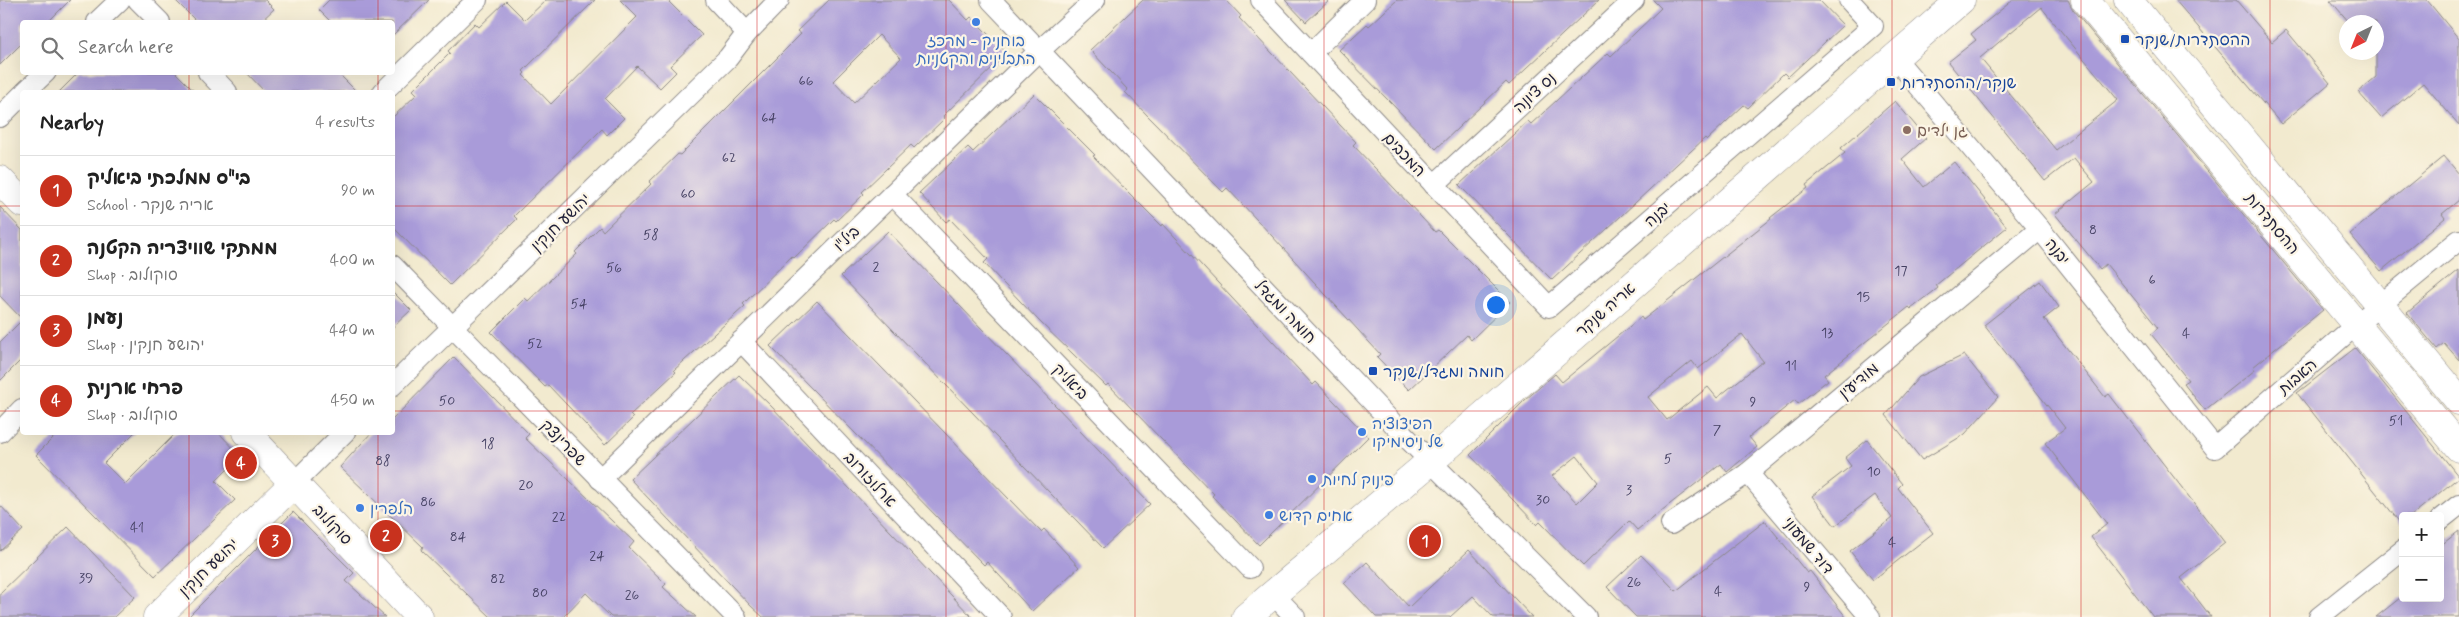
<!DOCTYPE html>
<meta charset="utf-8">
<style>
body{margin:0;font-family:Mynerve,"Playpen Sans Hebrew",sans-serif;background:#f6f6f6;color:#222}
.controls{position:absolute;right:15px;bottom:15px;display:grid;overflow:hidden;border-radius:5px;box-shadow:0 5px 20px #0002}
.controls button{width:45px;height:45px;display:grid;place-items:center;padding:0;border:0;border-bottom:1px solid #e0e0e0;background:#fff;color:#222;font:25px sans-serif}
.compass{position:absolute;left:2339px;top:15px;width:45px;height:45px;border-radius:50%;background:#fff;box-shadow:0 5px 20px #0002;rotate:223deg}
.you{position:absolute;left:1495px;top:304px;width:18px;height:18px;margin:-12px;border:4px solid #fff;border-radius:50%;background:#1a73e8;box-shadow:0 0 0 8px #1a73e833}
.badge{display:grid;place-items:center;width:32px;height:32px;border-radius:50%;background:#c8321e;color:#fff;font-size:16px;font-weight:700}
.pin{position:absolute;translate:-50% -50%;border:2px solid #fff;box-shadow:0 1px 5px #0006}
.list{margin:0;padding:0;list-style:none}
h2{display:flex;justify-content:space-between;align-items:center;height:65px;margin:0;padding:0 20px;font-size:21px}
h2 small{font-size:16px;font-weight:400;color:#767676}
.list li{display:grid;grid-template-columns:32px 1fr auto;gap:15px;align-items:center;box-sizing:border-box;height:70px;padding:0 20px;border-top:1px solid #e0e0e0}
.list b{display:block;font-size:19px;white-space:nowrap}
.list p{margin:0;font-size:16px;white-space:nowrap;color:#767676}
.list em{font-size:16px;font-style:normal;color:#767676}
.icon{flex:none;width:28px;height:28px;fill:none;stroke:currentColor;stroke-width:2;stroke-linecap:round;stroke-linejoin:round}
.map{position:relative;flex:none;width:2459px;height:617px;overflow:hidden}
.search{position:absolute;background:#fff;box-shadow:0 5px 20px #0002;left:20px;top:20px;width:375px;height:55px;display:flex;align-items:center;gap:12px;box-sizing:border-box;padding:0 18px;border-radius:5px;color:#767676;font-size:19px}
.panel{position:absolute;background:#fff;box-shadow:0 5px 20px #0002;left:20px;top:90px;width:375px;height:345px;border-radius:5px}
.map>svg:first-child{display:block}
</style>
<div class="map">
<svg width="2459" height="617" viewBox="0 0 2459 617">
<rect width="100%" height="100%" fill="#fcf5e5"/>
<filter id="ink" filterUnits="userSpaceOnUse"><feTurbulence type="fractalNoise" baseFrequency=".02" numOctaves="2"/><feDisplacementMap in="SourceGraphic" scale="10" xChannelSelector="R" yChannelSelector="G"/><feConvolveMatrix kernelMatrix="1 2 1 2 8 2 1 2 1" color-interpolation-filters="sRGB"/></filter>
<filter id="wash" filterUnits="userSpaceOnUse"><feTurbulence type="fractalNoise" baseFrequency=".0096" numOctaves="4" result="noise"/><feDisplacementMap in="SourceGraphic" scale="20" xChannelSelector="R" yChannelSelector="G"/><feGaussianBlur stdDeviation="1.12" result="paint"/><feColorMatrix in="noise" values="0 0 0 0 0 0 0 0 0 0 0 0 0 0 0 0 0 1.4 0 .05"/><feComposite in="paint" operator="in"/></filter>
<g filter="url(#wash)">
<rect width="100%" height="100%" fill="#f2eacf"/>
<g id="blocks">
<g fill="#a99bd9" fill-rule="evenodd">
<path d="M0,0H70L48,22H22V43L0,65Z"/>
<path d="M175,0H265L274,9L260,22H197Z"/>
<path d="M329,0H429L392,36V22H331L319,10Z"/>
<path d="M546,0H595L523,71L525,73L523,75L551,104L637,17L620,0H667L702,35L670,66L676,72L660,88L637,66L605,99L624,118L607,135L602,129L514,216L517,219L450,285L392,226V118L417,94L413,90L450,53L448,51L475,23L479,27L506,1L525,20Z"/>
<path d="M829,0H949L968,20L971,17L1007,53L943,116L945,118L914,148L911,145L862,192L864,194L836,221L834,219L794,258L792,256L743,304L745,306L674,370L676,372L630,415L633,418L605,445L548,385L545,387L491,332L525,298L528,301L577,254L575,252L600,227L603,231L651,184L649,182L678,154L680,155L801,34L797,31ZM879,35L901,58L854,103L833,81Z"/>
<path d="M1143,0H1226L1241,16L1239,18L1356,142L1353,145L1395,189L1435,232L1438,230L1510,302L1471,340L1467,335L1409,390L1377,357L1380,354L1272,236L1227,188L1223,192L1148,116L1125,92L1128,90L1090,50Z"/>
<path d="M1285,0H1330L1306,22Z"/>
<path d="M1397,0H1599L1509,85L1506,82L1436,149L1339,50L1367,24L1369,26Z"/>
<path d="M1653,0H1819L1843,25L1788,77L1784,73L1748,108L1744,105L1707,140L1705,138L1552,280L1459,185L1528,121L1531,124L1608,53L1611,56L1661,8Z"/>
<path d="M2013,0H2068L2073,10L2323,310L2253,367L2255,370L2205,410L2183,383L2188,380L2151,334L2158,328L2106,264L2100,269L2055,214L2094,182L2074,158L2045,181L1948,62L1976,40L1971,34ZM2041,7L2118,100L2056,150L1980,58Z"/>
<path d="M2175,0H2236L2272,42L2286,30L2330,83L2281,124Z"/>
<path d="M2330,0H2427L2459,39V125L2423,83L2381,118L2358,92L2376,77V22H2349Z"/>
<path d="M79,72H175L195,92H59Z"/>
<path d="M246,72H337L357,92H265Z"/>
<path d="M1034,94L1095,155L1093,156L1130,194L1162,226L1163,224L1313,385L1316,382L1368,437L1259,545L1212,496L1214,494L1108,384L1106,386L1039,321L984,263L988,259L950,219L946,222L919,193L968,147L973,152Z"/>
<path d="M1895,101L1926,138L1902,159L1924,187L1954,162L2007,227L1936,285L1938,288L1911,309L1909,307L1824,375L1828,380L1798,404L1795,400L1749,437L1757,447L1727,472L1721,464L1637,530L1629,521L1583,566L1540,522L1537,525L1470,455L1525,400L1555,374L1562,382L1641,317L1643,320L1771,219L1770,218L1808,188L1806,185L1845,153L1841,148ZM1742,334L1763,361L1717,398L1708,387L1667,420L1648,397L1692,361L1698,369ZM1577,456L1598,482L1577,503L1552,476Z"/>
<path d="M2444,156L2459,174V200L2442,214L2445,218L2381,271L2350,234Z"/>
<path d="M0,207L22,230V319L0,296Z"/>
<path d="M888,231L1150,504L1103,548L841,276Z"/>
<path d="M2459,270V360L2444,343L2437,349L2407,313Z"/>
<path d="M2040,281L2059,307L2044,319L2105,397L2109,394L2225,543L2181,578L2211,617H2153L2091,537L2107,524L2045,443L2065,428L1984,325Z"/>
<path d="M392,291L411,310L392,328Z"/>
<path d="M817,301L1041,532L1044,529L1079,567L1032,611L987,562L984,565L770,346Z"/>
<path d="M22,320V359L0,381V342Z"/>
<path d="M2355,348L2459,477L2411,516H2403L2401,524L2297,393Z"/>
<path d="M1964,355L1998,397L1965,434L1922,460L1886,415L1919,377Z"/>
<path d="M454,357L529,434L525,438L634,542L629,548L666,584L663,587L696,617H611L586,593L563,617H491L421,550L423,547L340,467L372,432H392V420Z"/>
<path d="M739,375L771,406L972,617H763L751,606L630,479Z"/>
<path d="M59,432H135L104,463L125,484L177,432H218L241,456L216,481L235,500L155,576L36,455Z"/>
<path d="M1867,440L1902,484L1898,488L1933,533L1873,580L1850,551L1892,518L1875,495L1835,526L1812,496L1851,466L1845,458Z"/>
<path d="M0,505L23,530L0,551Z"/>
<path d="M293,512L354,573L346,581L385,617H188Z"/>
<path d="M1765,521L1807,573L1810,571L1846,617H1636L1607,587L1641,555L1676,591Z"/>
<path d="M68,527L135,597L114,617H0V593Z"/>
<path d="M2459,531V617H2376L2400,598H2440V546Z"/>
<path d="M1469,550L1532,617H1493L1473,596L1450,617H1376L1344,583L1367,562L1409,607Z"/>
</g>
</g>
</g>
<g filter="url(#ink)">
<use href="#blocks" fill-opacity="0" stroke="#8a8685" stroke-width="1"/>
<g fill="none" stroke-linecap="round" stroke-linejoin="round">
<defs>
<g id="street">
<path d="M138,0L160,22"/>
<path d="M716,0L747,33"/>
<path d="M991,0L1404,435L1586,617"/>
<path d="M1261,0L1549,307L1873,26L1849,0"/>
<path d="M97,22L120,0"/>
<path d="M1311,53L1365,0"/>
<path d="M1895,58L2040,229L2215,448L2357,324L2459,240"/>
<path d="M208,72L227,92"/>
<path d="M25,92L46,72"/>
<path d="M383,92L477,0"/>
<path d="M0,117L22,95"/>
<path d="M1434,185L1634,0"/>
<path d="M892,194L1250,568"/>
<path d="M392,265L736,617"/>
<path d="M741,341L1001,617"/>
<path d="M392,386L728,58L747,33L779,0"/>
<path d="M0,432L22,409"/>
<path d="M1748,473L1870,617"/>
<path d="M600,479L1038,52L1095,0"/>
<path d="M294,483L345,432"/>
<path d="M2440,520L2459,505"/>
<path d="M1671,524L1748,473L2040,229"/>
<path d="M1274,595L1295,617"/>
<path d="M2319,617L2403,550"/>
</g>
<g id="secondary">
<path d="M2085,0L2459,448"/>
<path d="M2128,0L2459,401"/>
<path d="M0,180L22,203"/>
<path d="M246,432L419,617"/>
<path d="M157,617L294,483"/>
<path d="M1246,617L1431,461L1961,0"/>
</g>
</defs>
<use href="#street" stroke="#8a8685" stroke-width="22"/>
<use href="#secondary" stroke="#8a8685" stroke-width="29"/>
<use href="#street" stroke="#fff" stroke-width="20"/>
<use href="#secondary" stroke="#fff" stroke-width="28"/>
</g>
</g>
<path fill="none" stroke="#d62828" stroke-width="1" stroke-opacity="0.55" d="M189,0V22M378,0V22M567,0V617M757,0V617M946,0V617M1135,0V617M1324,0V617M1513,0V617M1702,0V617M1892,0V617M2081,0V617M2270,0V617M189,72V92M378,72V92M0,206H22M392,206H2459M0,411H22M392,411H2459M189,432V617M378,432V617"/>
<g fill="#3f7fe0" stroke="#fcf5e5" stroke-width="2">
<circle cx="976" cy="22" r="5"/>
<circle cx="1362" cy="432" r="5"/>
<circle cx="1312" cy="479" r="5"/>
<circle cx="360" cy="508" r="5"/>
<circle cx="1269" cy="515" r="5"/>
</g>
<g fill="#1a4fb4" stroke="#fcf5e5" stroke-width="2">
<rect x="2120" y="34" width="10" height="10" rx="2.5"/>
<rect x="1886" y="77" width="10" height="10" rx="2.5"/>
<rect x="1368" y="366" width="10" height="10" rx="2.5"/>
</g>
<circle fill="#8d6e63" stroke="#fcf5e5" stroke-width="2" cx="1907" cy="130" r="5"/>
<g text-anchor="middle" stroke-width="4.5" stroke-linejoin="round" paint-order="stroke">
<g font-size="14" fill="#444062">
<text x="806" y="85">66</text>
<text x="769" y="122">64</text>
<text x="729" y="162">62</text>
<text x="688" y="198">60</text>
<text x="2093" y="234">8</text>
<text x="651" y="239">58</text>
<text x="876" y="271">2</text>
<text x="614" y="272">56</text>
<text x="1901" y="275">17</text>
<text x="2152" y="284">6</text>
<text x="1863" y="301">15</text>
<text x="579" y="308">54</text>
<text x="1827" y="337">13</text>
<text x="2186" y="338">4</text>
<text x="535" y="348">52</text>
<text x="1791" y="370">11</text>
<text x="447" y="405">50</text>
<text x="1753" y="406">9</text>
<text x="2396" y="425">51</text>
<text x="1717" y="434">7</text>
<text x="488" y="448">18</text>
<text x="1668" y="463">5</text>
<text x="383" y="465">88</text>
<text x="1874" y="476">10</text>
<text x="526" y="489">20</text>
<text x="1629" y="494">3</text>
<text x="1543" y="504">30</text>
<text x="428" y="506">86</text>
<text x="559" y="521">22</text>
<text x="137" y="532">41</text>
<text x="458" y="541">84</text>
<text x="1892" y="547">4</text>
<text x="597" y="560">24</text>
<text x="86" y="582">39</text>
<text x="498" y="583">82</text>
<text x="1634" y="586">26</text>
<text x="1807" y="591">9</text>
<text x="1718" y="596">4</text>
<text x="540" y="597">80</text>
<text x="632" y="599">26</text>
</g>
<g font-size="16" fill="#164399" stroke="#fcf5e5" text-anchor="start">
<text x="2135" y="45">ההסתדרות/שנקר</text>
<text x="1901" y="88">שנקר/ההסתדרות</text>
<text x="1383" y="377">חומה ומגדל/שנקר</text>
</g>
<g font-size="16" fill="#366cbe" stroke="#fcf5e5" text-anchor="start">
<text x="976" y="46" text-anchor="middle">בוחניק - מרכז<tspan x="976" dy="18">התבלינים והקטניות</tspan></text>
<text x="1372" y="429">הפיצוציה<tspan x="1372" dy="18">של ניסימיקו</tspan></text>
<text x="1322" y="485">פינוק לחיות</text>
<text x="370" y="514">הלפרין</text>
<text x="1279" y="521">אחים קדוש</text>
</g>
<g font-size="16" fill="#22223b" stroke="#fcf5e5">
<text transform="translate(1534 92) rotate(-43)" y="6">נס ציונה</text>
<text transform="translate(1405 154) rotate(47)" y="6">המכבים</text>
<text transform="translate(1657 214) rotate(-41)" y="6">יבנה</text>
<text transform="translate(560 222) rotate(-44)" y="6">יהושע חנקין</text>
<text transform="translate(2273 223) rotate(50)" y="6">ההסתדרות</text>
<text transform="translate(846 238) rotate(-44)" y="6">ביל"ו</text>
<text transform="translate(2058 251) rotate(51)" y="6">יבנה</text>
<text transform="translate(1605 309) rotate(-41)" y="6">אריה שנקר</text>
<text transform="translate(1286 311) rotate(46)" y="6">חומה ומגדל</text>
<text transform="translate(2297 376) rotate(-41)" y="6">האבות</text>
<text transform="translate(1858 380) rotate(-40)" y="6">מודיעין</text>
<text transform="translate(1071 381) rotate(46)" y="6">ביאליק</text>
<text transform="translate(564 442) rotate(46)" y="6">שפרינצק</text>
<text transform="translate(871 479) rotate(47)" y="6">ארלוזורוב</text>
<text transform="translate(333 524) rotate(47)" y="6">סוקולוב</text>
<text transform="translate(1809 545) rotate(50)" y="6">דוד שמעוני</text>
<text transform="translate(208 567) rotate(-44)" y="6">יהושע חנקין</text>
</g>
<g font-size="16" fill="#785e54" stroke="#fcf5e5" text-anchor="start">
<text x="1917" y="136">גן ילדים</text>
</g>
</g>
</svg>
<div class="controls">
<button>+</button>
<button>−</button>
</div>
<svg class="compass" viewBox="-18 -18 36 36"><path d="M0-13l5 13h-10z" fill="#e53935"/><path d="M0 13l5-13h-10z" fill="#767676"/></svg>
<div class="you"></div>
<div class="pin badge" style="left:1425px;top:541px">1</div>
<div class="pin badge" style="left:386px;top:536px">2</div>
<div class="pin badge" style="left:275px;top:541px">3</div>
<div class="pin badge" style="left:241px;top:463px">4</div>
<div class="search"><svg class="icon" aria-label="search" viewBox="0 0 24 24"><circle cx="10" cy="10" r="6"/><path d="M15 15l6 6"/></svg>Search here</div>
<section class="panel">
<h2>Nearby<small>4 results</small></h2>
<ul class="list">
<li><span class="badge">1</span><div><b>בי&quot;ס ממלכתי ביאליק</b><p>School · אריה שנקר</p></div><em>90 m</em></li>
<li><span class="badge">2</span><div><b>ממתקי שוויצריה הקטנה</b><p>Shop · סוקולוב</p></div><em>400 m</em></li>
<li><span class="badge">3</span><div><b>נעמן</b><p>Shop · יהושע חנקין</p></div><em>440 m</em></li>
<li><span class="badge">4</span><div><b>פרחי ארנית</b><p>Shop · סוקולוב</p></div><em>450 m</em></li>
</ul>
</section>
</div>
